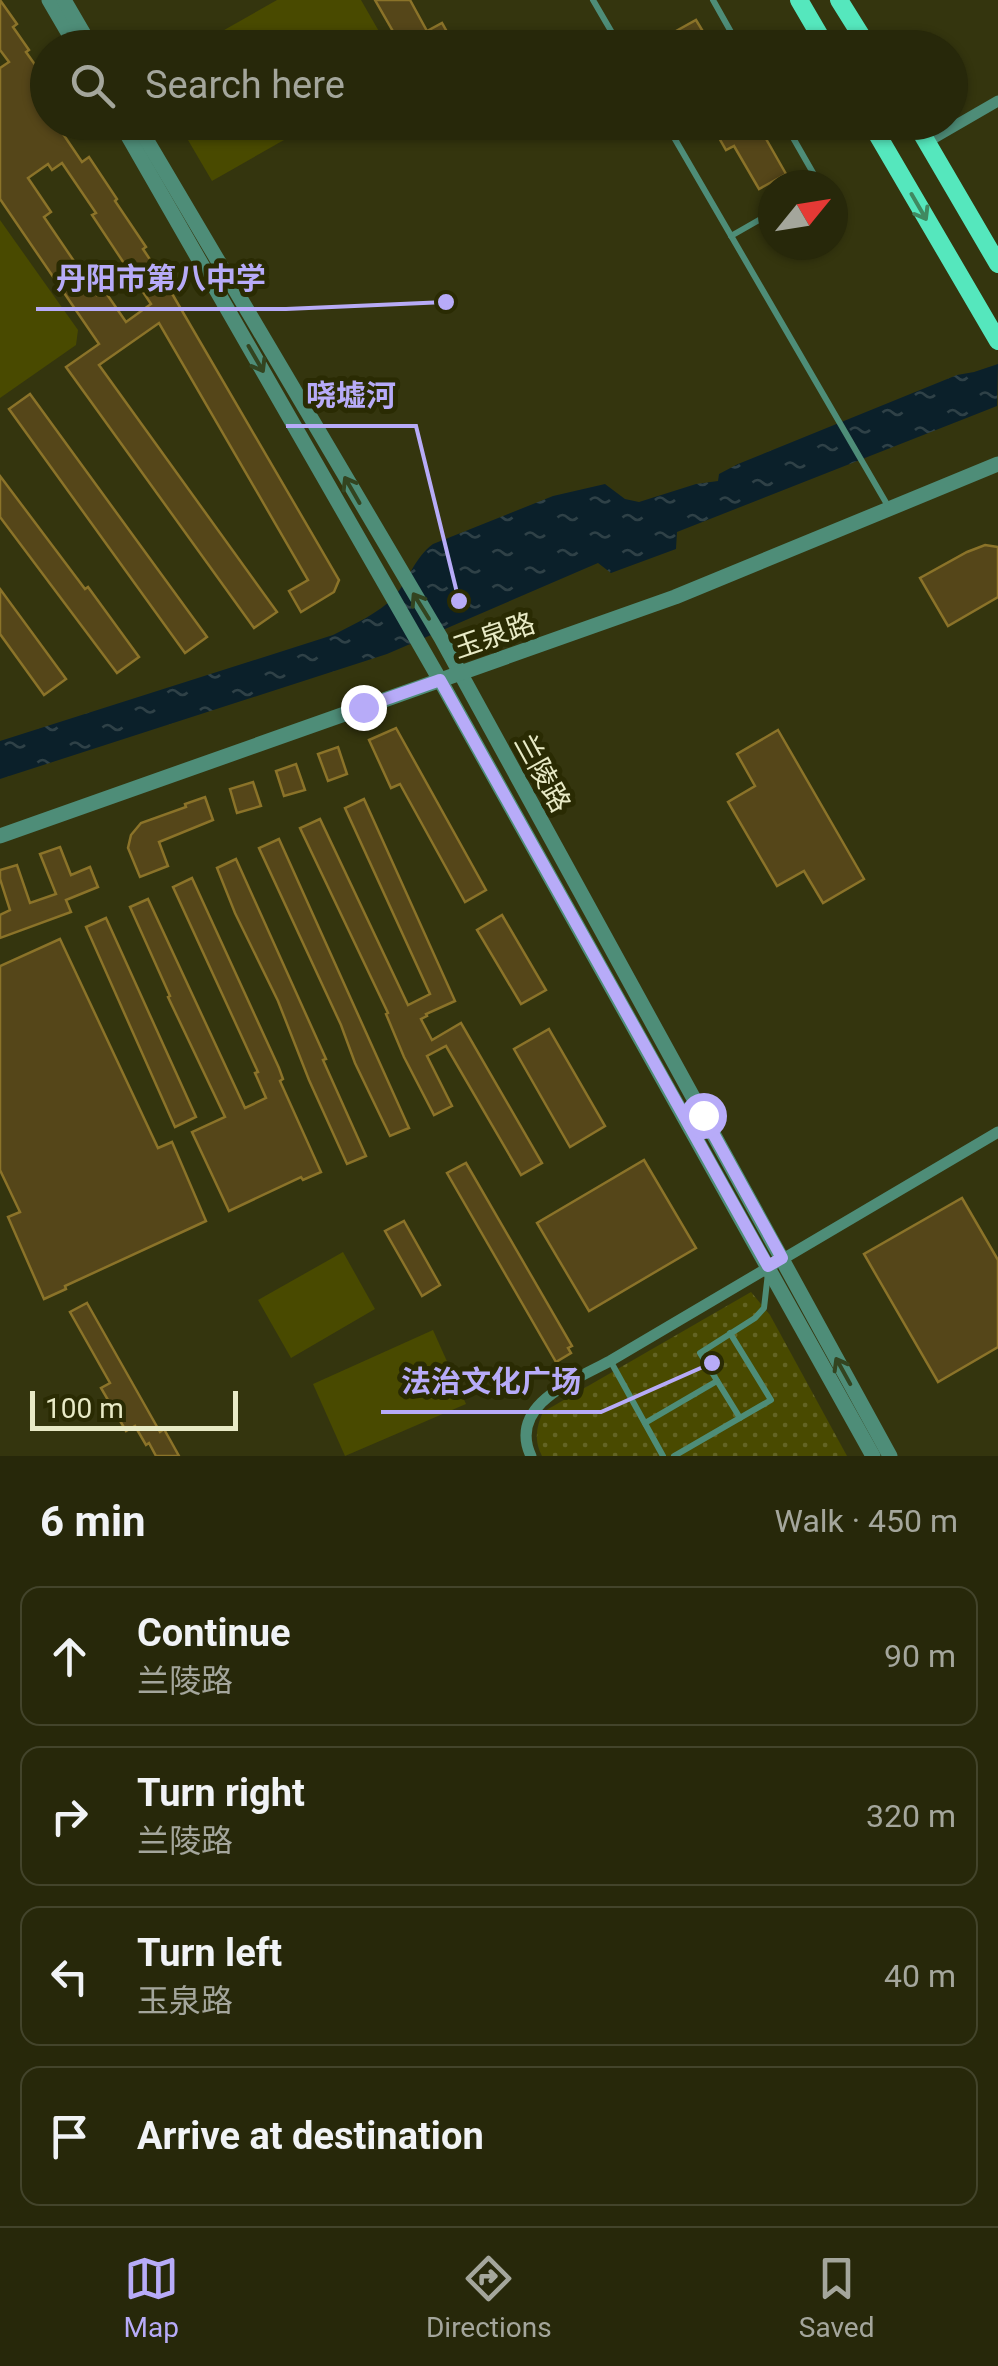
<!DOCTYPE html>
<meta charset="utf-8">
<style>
body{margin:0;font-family:Roboto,"Noto Sans SC",sans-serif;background:#333418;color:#f1f3f6}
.compass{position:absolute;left:758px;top:170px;width:90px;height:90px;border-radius:50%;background:#27280a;box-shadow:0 2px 8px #0004;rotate:60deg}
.scale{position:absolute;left:30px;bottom:25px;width:208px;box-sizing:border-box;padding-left:10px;border:5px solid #e8eac6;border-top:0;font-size:28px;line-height:35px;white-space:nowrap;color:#e8eac6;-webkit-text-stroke:8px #2a2b03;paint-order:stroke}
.stop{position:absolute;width:30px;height:30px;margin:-22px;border:8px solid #b7abf8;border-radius:50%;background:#fff}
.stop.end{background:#b7abf8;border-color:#fff;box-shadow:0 2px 10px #0008}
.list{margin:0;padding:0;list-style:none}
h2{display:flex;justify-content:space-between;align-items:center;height:130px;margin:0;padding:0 40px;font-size:42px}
h2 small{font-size:32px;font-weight:400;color:#a4a69c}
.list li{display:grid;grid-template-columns:65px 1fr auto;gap:30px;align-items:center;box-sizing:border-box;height:140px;margin:0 20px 20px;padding:0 20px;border:2px solid #43442b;border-radius:20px}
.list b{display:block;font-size:38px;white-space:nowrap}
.list p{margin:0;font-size:32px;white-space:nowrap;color:#a4a69c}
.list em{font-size:32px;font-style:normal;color:#a4a69c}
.icon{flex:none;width:55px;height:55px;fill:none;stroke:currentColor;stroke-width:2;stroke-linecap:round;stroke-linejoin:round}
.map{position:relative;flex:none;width:998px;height:1456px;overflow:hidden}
.search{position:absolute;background:#27280a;box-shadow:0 2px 8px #0004;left:30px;right:30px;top:30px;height:110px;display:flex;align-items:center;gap:25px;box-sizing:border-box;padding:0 35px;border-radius:55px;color:#a4a69c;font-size:38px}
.sheet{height:770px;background:#27280a}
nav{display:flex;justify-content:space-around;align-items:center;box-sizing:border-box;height:140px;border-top:2px solid #43442b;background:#27280a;font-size:28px;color:#a4a69c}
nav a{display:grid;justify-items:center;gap:5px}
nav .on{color:#b7abf8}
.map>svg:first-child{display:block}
</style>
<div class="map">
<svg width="998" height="1456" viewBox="0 0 998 1456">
<defs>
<pattern id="park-dots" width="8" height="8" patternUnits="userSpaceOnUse" patternTransform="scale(2.5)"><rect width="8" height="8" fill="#494a00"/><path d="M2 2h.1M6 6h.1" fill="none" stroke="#636424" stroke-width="1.8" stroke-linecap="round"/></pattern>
<pattern id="water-ripples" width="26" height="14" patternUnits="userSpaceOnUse" patternTransform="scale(2.5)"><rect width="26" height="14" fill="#0b202a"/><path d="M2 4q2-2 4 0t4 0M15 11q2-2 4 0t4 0" fill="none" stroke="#2f4147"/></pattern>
</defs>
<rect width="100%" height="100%" fill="#34350e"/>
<g fill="#494a00">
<path d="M277,0H361L388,47H194Z"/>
<path d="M178,123H314L212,181Z"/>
<path d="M0,220L78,330L76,345L0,398Z"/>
<path d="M343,1252L375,1309L291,1358L258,1300Z"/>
<path d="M433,1330L466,1404L345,1456L313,1384Z"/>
</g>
<path fill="url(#park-dots)" d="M751,1292L770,1315L847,1456H542C534,1441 536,1427 543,1412Z"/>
<path fill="url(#water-ripples)" d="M998,364L997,406L677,532L676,549L611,573L598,563L387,654L0,779V741L333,635C354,624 378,614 395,596C409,579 415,557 433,544L553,496L605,484L625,499L639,502L696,484L718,481L719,474L738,464L957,375L974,372Z"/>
<g fill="#554619" stroke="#8b7329" stroke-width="2.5" fill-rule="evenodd">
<path d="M0,0L17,24L13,27L29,50L26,52L48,83V122H55L82,162L89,157L117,199L115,201L146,247L143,249L167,285L339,580L334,592L301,612L289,591L308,580L159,323L99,365L277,612L254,628L66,367L99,344L0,199V68L9,62L0,50ZM62,163L96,213L92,215L151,304L126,322L104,290L97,295L44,217L51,212L28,178L48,164L52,170Z"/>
<path d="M375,0H410L427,31L442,23L456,48H414L411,42L402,47Z"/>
<path d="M696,20L713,48H676L669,35Z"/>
<path d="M710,122H774L761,130L786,174L759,189L734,146L726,150Z"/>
<path d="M30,394L207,637L185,653L9,409Z"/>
<path d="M0,476L85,589L88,587L139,657L117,673L0,517Z"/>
<path d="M985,545L998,547V597L948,626L920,578L967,552Z"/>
<path d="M0,589L66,679L44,695L0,634Z"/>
<path d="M396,728L486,890L465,902L400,784L391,788L369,740Z"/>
<path d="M778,730L864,879L823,903L804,871L777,886L728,802L755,786L737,754Z"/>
<path d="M338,747L347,774L328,781L318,754Z"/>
<path d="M296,764L305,790L284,796L276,771Z"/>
<path d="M253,782L261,806L237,813L230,789Z"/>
<path d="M205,797L213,820L159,842L168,866L140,877L128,848L131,835L141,823L186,807L185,804Z"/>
<path d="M364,799L455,1001L426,1014L427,1016L421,1019L432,1040L461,1023L542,1163L521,1175L446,1046L427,1056L452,1106L434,1115L404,1057L386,1014L388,1013L300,828L320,819L408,1005L430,994L345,808Z"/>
<path d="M279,839L409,1128L390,1136L355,1063L341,1025L259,848Z"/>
<path d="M60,847L71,875L90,867L98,887L66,900L71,912L0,938V915L10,910L0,879V870L17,865L30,903L56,894L40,854Z"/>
<path d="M236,859L326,1059L323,1060L366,1156L347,1164L309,1080L278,1001L235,913L217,868Z"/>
<path d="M192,878L279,1068L283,1079L280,1081L321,1172L303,1180L301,1177L229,1211L192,1132L225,1117L168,997L170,996L130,907L148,899L245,1108L266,1098L255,1073L258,1072L173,887Z"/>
<path d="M502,915L546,990L521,1004L477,930Z"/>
<path d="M106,918L196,1117L175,1127L86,927Z"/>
<path d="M60,939L158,1148L172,1142L206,1221L65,1286L66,1289L44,1299L8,1217L20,1212L0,1170V966Z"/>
<path d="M549,1029L605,1126L570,1147L514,1049Z"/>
<path d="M644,1160L696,1248L589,1311L537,1223Z"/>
<path d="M466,1163L572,1346L568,1348L571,1353L556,1362L447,1173Z"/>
<path d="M962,1198L998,1260V1347L938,1382L864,1254Z"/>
<path d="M404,1221L440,1285L422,1296L385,1231Z"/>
<path d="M87,1303L160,1432L164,1429L179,1456H156L149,1443L146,1445L135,1426L126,1431L101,1388L110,1383L70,1312Z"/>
</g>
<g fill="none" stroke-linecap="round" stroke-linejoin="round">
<g stroke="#4e8d78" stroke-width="6">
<path d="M593,0L621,48"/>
<path d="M713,0L740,48"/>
<path d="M665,122L888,506"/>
<path d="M784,122L820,185"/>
<path d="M731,236L773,212"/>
<path d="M611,1362L663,1456"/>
<path d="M740,1418L700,1353L755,1318L764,1308L768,1273"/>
<path d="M645,1423L717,1381"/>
<path d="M674,1456L771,1400L730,1333"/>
</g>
<g stroke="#4e8d78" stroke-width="11">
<path d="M927,142L998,101"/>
<path d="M531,1456C507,1405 575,1380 610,1361L998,1132"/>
</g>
<g stroke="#4e8d78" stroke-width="15">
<path d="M49,0L77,48"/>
<path d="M64,0L92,48"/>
<path d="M120,122L440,680L873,1456"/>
<path d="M136,122L441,638L890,1456"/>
<path d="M0,836L675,597L998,464"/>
</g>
<g stroke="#55e7bd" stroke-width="18">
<path d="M799,0L827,48"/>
<path d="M839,0L869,48"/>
<path d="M870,122L998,341"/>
<path d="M915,122L998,264"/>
</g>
</g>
<defs><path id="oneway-shaft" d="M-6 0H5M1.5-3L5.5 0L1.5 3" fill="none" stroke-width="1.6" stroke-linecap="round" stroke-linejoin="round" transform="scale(2.5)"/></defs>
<use stroke="#408960" href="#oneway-shaft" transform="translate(919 207) rotate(60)"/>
<g stroke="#334420">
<use href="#oneway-shaft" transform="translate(256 359) rotate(60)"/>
<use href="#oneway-shaft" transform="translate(352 490) rotate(-120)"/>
<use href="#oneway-shaft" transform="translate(421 606) rotate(-122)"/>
<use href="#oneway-shaft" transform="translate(843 1371) rotate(-119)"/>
</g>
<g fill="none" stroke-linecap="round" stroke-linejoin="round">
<path stroke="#b7abf8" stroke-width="12" d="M363,707L440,680L768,1266L782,1258L703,1115"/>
</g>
<g text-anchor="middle" stroke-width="10" stroke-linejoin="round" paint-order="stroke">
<g font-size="28" fill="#e8eac6" stroke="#2a2b03">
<text transform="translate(494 635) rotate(-19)" y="10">玉泉路</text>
<text transform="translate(543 773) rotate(61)" y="10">兰陵路</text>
</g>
</g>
<path fill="none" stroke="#b7abf8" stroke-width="4" d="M446 302L286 309H36M459 601L416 426H286M712 1363L601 1412H381"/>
<g fill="#b7abf8" stroke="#2a2b03" stroke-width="4">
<circle cx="446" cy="302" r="10"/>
<circle cx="459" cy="601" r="10"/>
<circle cx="712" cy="1363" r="10"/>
</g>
<g font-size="30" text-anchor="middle" font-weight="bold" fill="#b7abf8" stroke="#2a2b03" stroke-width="10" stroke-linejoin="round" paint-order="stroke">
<text x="161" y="289">丹阳市第八中学</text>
<text x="351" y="406">哓墟河</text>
<text x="491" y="1392">法治文化广场</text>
</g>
</svg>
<svg class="compass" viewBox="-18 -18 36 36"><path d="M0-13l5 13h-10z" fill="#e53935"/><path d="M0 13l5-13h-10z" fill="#a4a69c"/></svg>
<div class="scale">100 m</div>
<div class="stop" style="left:703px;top:1115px"></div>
<div class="stop end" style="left:363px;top:707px"></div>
<div class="search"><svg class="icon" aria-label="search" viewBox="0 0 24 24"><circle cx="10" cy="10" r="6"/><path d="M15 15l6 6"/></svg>Search here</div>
</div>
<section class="sheet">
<h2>6 min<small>Walk · 450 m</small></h2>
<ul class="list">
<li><svg class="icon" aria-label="ahead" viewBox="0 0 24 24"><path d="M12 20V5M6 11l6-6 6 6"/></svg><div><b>Continue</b><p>兰陵路</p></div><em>90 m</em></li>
<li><svg class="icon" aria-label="right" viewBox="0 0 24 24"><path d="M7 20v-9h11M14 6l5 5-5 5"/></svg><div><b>Turn right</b><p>兰陵路</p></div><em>320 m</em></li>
<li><svg class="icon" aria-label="left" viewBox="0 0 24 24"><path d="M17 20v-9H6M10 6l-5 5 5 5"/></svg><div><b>Turn left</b><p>玉泉路</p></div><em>40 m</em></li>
<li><svg class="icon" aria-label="arrive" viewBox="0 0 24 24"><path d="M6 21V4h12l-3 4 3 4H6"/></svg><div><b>Arrive at destination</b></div></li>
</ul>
</section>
<nav>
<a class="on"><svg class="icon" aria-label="map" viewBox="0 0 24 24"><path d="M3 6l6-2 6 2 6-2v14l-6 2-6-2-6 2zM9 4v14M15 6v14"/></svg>Map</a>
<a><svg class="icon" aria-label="directions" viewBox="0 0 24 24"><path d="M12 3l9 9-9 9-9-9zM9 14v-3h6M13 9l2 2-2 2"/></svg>Directions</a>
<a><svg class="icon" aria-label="saved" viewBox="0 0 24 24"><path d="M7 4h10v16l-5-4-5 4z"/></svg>Saved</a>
</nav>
